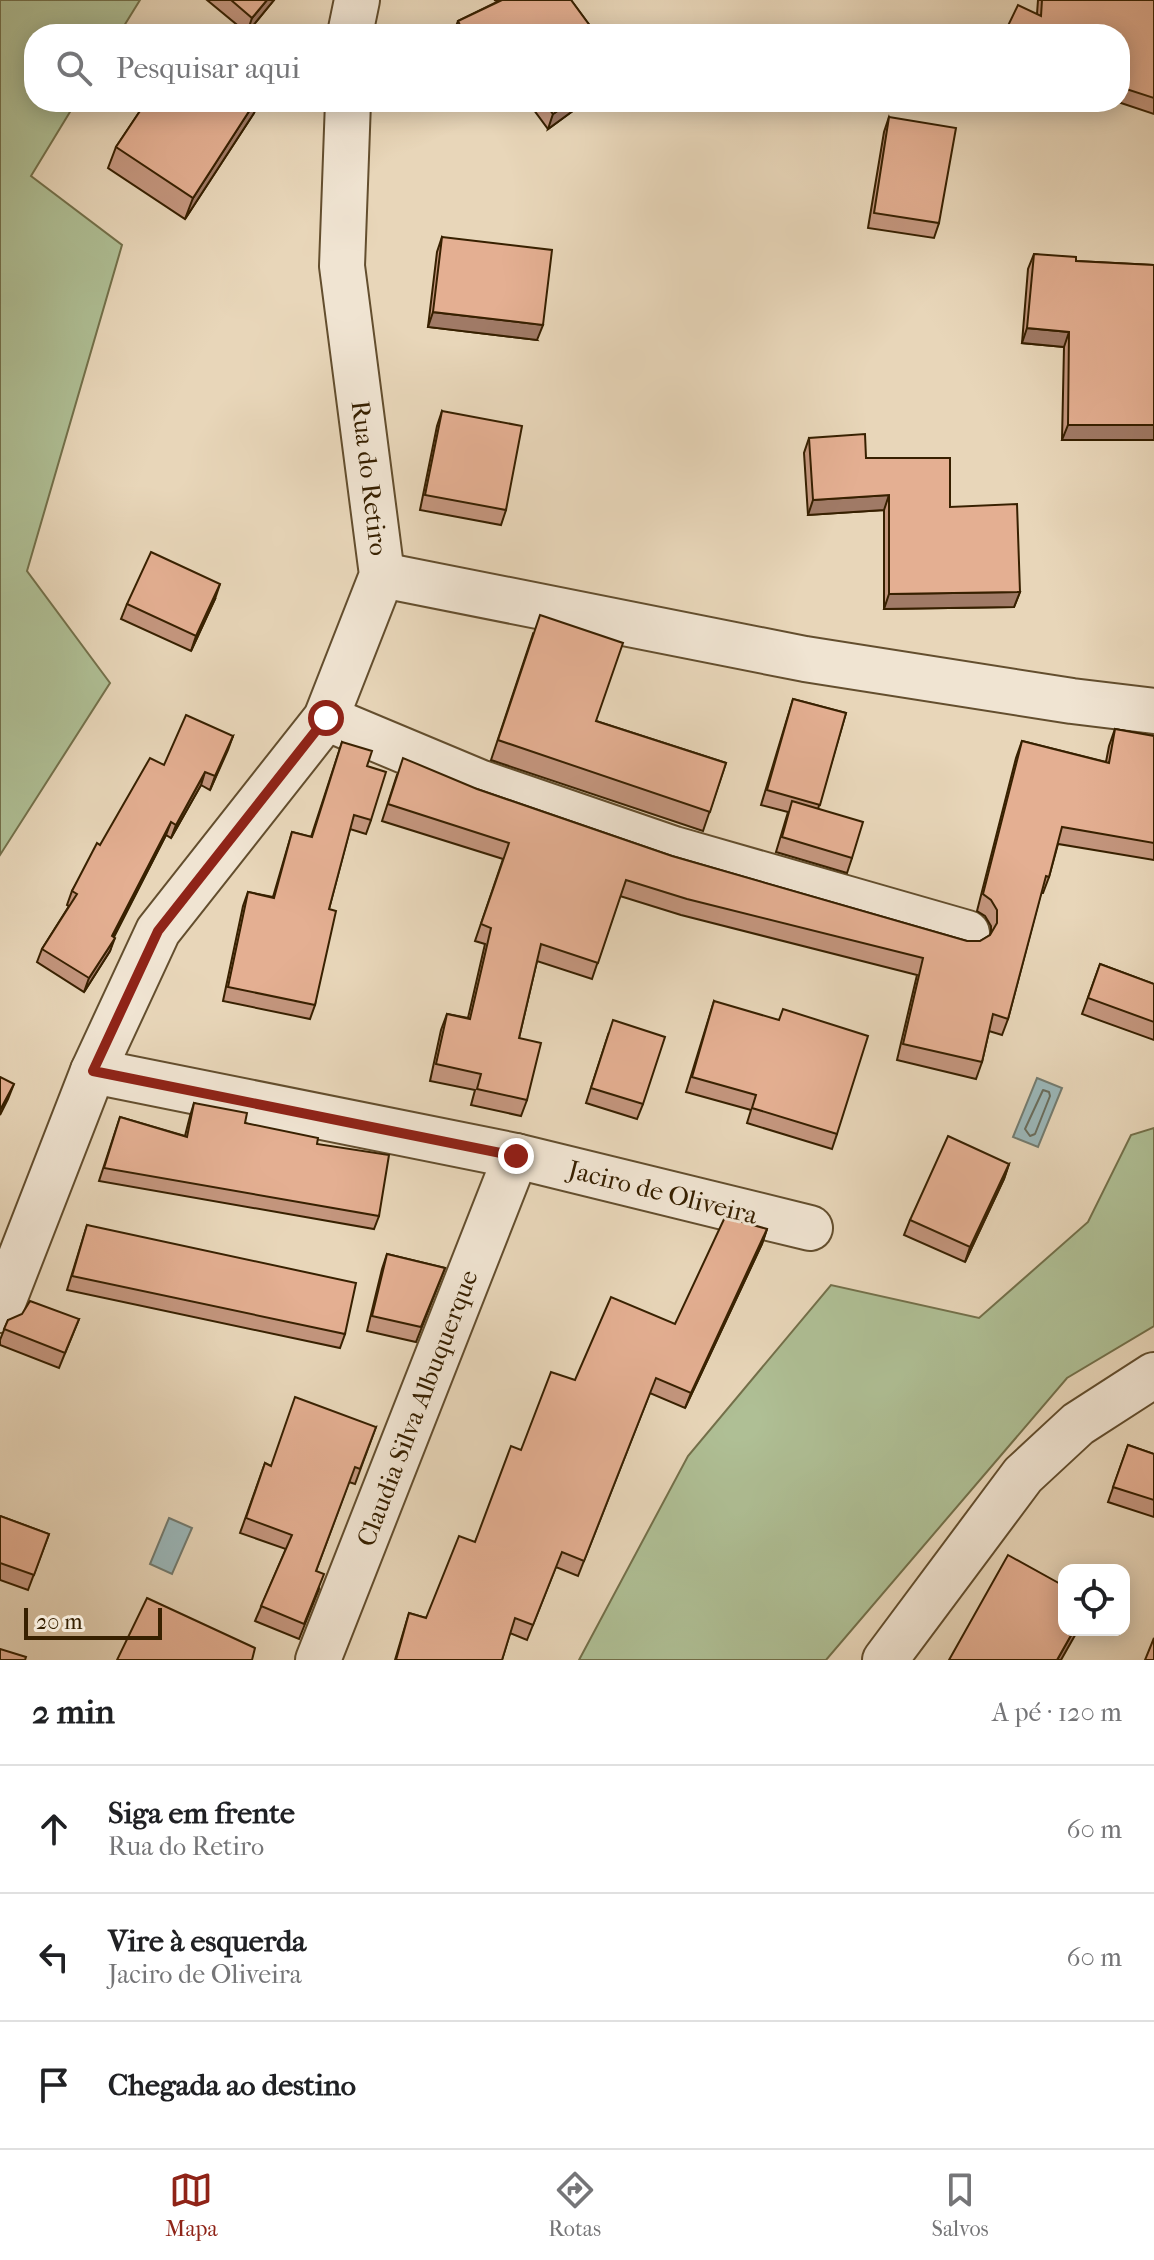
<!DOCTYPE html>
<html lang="pt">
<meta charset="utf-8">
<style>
body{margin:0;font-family:"IM FELL French Canon",serif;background:#f6f6f6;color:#202124}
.controls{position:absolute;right:24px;bottom:24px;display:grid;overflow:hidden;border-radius:16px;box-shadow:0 4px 20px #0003}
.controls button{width:72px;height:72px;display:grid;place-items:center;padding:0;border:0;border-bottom:2px solid #e0e0e0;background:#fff;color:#202124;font:40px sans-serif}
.scale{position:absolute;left:24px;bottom:20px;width:138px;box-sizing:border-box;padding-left:8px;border:4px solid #372000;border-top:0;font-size:22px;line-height:28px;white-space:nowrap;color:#372000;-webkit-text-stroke:6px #f0e4d2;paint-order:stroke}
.stop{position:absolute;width:24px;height:24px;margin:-18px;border:6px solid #8f2418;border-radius:50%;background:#fff}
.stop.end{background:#8f2418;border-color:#fff;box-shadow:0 2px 8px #0008}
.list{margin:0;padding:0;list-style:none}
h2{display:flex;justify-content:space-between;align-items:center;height:104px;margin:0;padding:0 32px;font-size:34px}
h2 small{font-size:26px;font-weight:400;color:#757577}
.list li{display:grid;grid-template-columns:52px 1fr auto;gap:24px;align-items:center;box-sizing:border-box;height:128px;padding:0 32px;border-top:2px solid #e0e0e0}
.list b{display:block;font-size:30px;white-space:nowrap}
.list p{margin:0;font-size:26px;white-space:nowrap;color:#757577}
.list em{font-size:26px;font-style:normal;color:#757577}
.icon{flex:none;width:44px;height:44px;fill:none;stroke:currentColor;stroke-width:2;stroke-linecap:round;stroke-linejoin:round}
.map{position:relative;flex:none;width:1154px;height:1660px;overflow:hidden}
.search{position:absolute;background:#fff;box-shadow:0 4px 20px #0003;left:24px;right:24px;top:24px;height:88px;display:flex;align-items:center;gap:20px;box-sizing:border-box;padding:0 28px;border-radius:32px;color:#757577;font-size:30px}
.sheet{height:488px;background:#fff}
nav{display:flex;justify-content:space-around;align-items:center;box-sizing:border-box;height:112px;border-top:2px solid #e0e0e0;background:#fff;font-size:22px;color:#757577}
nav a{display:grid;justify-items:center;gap:4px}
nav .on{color:#8f2418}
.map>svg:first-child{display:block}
</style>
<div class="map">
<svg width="1154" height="1660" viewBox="0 0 1154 1660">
<rect width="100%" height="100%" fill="#e8d6b9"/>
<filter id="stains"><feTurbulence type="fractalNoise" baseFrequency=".0025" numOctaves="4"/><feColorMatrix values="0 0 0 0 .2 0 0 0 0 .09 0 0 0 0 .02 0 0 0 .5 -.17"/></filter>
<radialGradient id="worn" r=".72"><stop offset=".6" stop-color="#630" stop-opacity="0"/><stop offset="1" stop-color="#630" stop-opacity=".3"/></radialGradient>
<g fill="#afbf95" stroke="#73704a" stroke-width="2">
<path d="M0,0H140L119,34H34V102H76L31,176L122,245L27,571L110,683L0,855Z"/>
<path d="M1154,1128V1326L1067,1378L826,1660H579L688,1456L831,1285L979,1318L1088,1222L1131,1135Z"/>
</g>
<g fill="#9bb7b9" stroke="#737b6f" stroke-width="2">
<path d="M1037,1078L1062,1088L1038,1147L1013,1137Z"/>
<path d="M169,1518L192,1528L172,1574L150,1564Z"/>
</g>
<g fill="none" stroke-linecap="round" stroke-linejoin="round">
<path stroke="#696c5c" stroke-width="2" d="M1043,1090L1049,1092L1050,1096L1035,1134L1030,1136L1025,1129Z"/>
<defs>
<g id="street">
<path d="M350,34L357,0"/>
<path d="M382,575L805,659L1072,701L1154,711"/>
<path d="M326,718L479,782L674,849L967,933"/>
<path d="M93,1071L516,1156L810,1228"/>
<path d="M0,1310L93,1071L158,931L326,718L382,575L342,266L348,102"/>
<path d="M318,1660L516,1156"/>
<path d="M885,1660L1023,1475L1078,1424L1154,1375"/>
</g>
</defs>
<use href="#street" stroke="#634e2e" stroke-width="48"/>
<use href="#street" stroke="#f0e4d2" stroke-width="44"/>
</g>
<g fill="#c4967e" stroke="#372000" stroke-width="2">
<path d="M207,0H274L247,33Z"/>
<path d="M494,0H571L596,34H453L458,21L499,1Z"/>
<path d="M1038,0H1154V114L1118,102H1120V34H1004L1037,14Z"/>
<path d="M146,102H258L254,113L185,219L108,168L116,147Z"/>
<path d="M528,102H585L548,129Z"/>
<path d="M889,117L939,223L934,238L868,228L884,132Z"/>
<path d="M442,237L537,340L428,327L437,252Z"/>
<path d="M1034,254L1076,261L1154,265L1062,440L1064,347L1022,343L1028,269Z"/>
<path d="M442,411L506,510L501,525L420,510L437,426Z"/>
<path d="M809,438L866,458L950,507L1020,592L1014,607L884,609V510L808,515L804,453Z"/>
<path d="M215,599L191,651L121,619L127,604Z"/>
<path d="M533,634L596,721L726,763L703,831L491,760Z"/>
<path d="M793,699L846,713L818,809L852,858L847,873L776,852L788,812L761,805Z"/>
<path d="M1115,729L1154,736V860L1058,844L1049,877L1043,893H1041L1008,1019L1002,1035L989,1031L982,1062L976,1079L897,1060L917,975L681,915L620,896L592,979L537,961L519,1038L527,1100L521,1116L471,1105L475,1090L430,1081L441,1030L447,1014L468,1018L485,944L475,941L503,859L382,821L397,775L477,789L672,856L967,941H980L990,935L991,933V926L985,916L977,911L1016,758L1022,741L1106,762L1109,746Z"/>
<path d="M233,736L210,790L201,785L171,838L166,835L114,937L110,951L84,992L37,962L42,949L69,906L67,905L72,891L100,845L164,765Z"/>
<path d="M342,742L367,766L371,820L366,834L350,829L329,909L315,1005L310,1019L223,1001L243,906L248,892L273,897L292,832L311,837Z"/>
<path d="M1100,964L1154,984V1040L1082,1014Z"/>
<path d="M714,1001L837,1134L832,1149L747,1123L751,1110L686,1092Z"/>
<path d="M608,1035L643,1104L637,1119L586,1103Z"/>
<path d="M194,1103L245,1123L317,1144L379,1216L374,1229L99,1181L120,1117L185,1136L190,1116Z"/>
<path d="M1009,1164L1004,1179L965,1262L904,1235L910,1220Z"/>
<path d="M87,1225L345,1334L340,1348L67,1290Z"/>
<path d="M767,1229L762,1244L685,1408L650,1393L578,1576L556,1567L527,1640L510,1633L502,1660H395L409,1613L426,1618L475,1542L521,1450L575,1380L675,1324Z"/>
<path d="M387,1254L445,1268L416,1342L367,1331L382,1269Z"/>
<path d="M79,1319L59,1368L0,1345V1340L8,1320Z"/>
<path d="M376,1427L355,1484L349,1482L316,1571L319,1589L299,1639L255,1621L286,1549L240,1533L265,1463L270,1466Z"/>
<path d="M1128,1445L1154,1454V1517L1108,1502Z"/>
<path d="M0,1516L49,1534L28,1590L0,1580Z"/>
</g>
<g fill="#a07a66" stroke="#372000" stroke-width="2">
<path d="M267,0H274L247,33L252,18Z"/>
<path d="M255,102H258L254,113L185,219L193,198Z"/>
<path d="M570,102H585L548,129L553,114Z"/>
<path d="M433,312L543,325L537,340L428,327Z"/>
<path d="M1027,328L1069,332L1064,347L1022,343Z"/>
<path d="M1068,425H1154V440H1062Z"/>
<path d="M889,495L884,510L808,515L813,500Z"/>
<path d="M220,584L215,599L191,651L196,636Z"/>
<path d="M1020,592L1014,607L884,609L889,594Z"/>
<path d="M233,736L228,750L210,790L215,776Z"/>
<path d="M205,772L201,785L171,838L176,825Z"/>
<path d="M171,822L166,835L107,949L112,936Z"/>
<path d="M115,938L110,951L84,992L89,978Z"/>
<path d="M14,1084L8,1099L0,1115V1110Z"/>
<path d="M1009,1164L1004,1179L965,1262L970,1247Z"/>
<path d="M767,1229L762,1244L685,1408L691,1393Z"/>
<path d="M1074,1630H1078L1061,1660H1057Z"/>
</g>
<g fill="#e4af92" stroke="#372000" stroke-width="2">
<path d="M231,0H267L252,18Z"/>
<path d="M502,0H571L596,34H464L458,21Z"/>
<path d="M1042,0H1154V98L1120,87V34H1004L1018,5L1041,16Z"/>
<path d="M146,102H255L193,198L116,147Z"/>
<path d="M544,102H570L553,114Z"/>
<path d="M889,117L956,128L939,223L874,213Z"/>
<path d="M442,237L552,250L543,325L433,312Z"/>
<path d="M1034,254L1076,257V261L1154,265V425H1068L1069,332L1027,328Z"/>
<path d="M442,411L522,426L506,510L425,495Z"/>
<path d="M865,434L866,458H950V507L1017,504L1020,592L889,594V495L813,500L809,438Z"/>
<path d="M151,552L220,584L196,636L127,604Z"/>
<path d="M540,615L623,643L596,721L726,763L710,812L498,740Z"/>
<path d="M793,699L846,713L820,805L767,790Z"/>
<path d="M186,715L233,736L215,776L205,772L176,825L171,822L112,936L115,938L89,978L42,949L77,894L72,891L97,843L100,845L150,758L164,765Z"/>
<path d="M1115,729L1154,736V843L1062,827L1049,877L1046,876L1008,1019L993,1014L982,1062L903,1044L923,958L687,899L626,880L598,963L541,944L519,1038L541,1043L527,1100L477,1089L481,1074L436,1064L447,1014L470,1019L491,928L481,924L509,843L388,804L403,758L477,789L672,856L967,941H980L990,935L997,923V910L991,900L983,894L1022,741L1109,763Z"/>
<path d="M342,742L372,751L367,766L386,772L371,820L354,815L329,909L336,911L315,1005L228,987L248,892L274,898L292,832L312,837Z"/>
<path d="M792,801L863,822L852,858L782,837Z"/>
<path d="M1100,964L1154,984V1022L1088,998Z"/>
<path d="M714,1001L779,1020L783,1009L868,1036L837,1134L752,1108L756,1095L692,1077Z"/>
<path d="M613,1020L665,1037L643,1104L591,1088Z"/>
<path d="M0,1077L14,1084L0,1110Z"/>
<path d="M194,1103L247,1113L245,1123L318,1138L317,1144L389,1155L379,1216L104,1168L120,1117L187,1137Z"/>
<path d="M948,1136L1009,1164L970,1247L910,1220Z"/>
<path d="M725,1217L767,1229L691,1393L656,1378L584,1561L562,1552L533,1625L515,1618L502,1660H396L409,1613L426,1618L459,1536L475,1542L511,1446L521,1450L551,1372L575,1380L611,1297L675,1324Z"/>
<path d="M87,1225L356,1283L345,1334L72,1276Z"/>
<path d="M387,1254L445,1268L421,1327L372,1316Z"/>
<path d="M30,1301L79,1319L65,1353L4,1329L8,1320L22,1314Z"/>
<path d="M295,1397L376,1427L360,1469L355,1467L316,1571L324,1574L304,1624L261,1606L292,1535L246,1518L265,1463L271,1466Z"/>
<path d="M1128,1445L1154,1454V1500L1113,1487Z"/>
<path d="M0,1516L49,1534L34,1575L0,1563Z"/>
<path d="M1008,1555L1064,1586V1630H1074L1057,1660H949Z"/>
<path d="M147,1598L255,1648L252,1660H117Z"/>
<path d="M1154,1638V1660H1145Z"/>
<path d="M0,1649L26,1657L25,1660H0Z"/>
</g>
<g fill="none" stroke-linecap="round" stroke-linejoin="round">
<path stroke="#8f2418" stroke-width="10" d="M326,718L158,931L93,1071L516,1156"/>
</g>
<g text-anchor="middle" stroke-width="6" stroke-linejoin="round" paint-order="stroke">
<g font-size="26" fill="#372000" stroke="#f0e4d2">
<text transform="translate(370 478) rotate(83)" y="9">Rua do Retiro</text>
<text transform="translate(663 1192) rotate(14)" y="9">Jaciro de Oliveira</text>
<text transform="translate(417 1408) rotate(-69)" y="9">Claudia Silva Albuquerque</text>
</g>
</g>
<rect width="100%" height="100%" filter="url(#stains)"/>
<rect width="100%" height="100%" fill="url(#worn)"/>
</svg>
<div class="controls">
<button><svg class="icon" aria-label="locate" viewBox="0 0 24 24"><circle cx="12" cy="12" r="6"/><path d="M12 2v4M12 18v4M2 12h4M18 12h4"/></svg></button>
</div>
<div class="scale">20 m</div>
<div class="stop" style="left:326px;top:718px"></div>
<div class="stop end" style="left:516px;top:1156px"></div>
<div class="search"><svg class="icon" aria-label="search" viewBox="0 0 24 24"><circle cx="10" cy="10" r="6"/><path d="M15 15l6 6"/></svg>Pesquisar aqui</div>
</div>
<section class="sheet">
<h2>2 min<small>A pé · 120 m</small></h2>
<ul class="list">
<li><svg class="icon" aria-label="ahead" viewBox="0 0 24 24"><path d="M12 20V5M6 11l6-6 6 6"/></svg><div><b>Siga em frente</b><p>Rua do Retiro</p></div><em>60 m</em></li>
<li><svg class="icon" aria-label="left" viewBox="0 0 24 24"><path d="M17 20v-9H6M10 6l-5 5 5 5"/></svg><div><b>Vire à esquerda</b><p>Jaciro de Oliveira</p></div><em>60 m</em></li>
<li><svg class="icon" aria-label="arrive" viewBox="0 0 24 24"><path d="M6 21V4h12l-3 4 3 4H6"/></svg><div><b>Chegada ao destino</b></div></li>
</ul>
</section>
<nav>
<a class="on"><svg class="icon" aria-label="map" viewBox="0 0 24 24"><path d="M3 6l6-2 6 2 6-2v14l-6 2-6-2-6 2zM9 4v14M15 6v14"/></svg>Mapa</a>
<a><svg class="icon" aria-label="directions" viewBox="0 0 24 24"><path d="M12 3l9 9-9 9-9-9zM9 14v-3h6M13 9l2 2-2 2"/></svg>Rotas</a>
<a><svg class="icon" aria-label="saved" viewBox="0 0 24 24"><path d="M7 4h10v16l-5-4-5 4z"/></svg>Salvos</a>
</nav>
